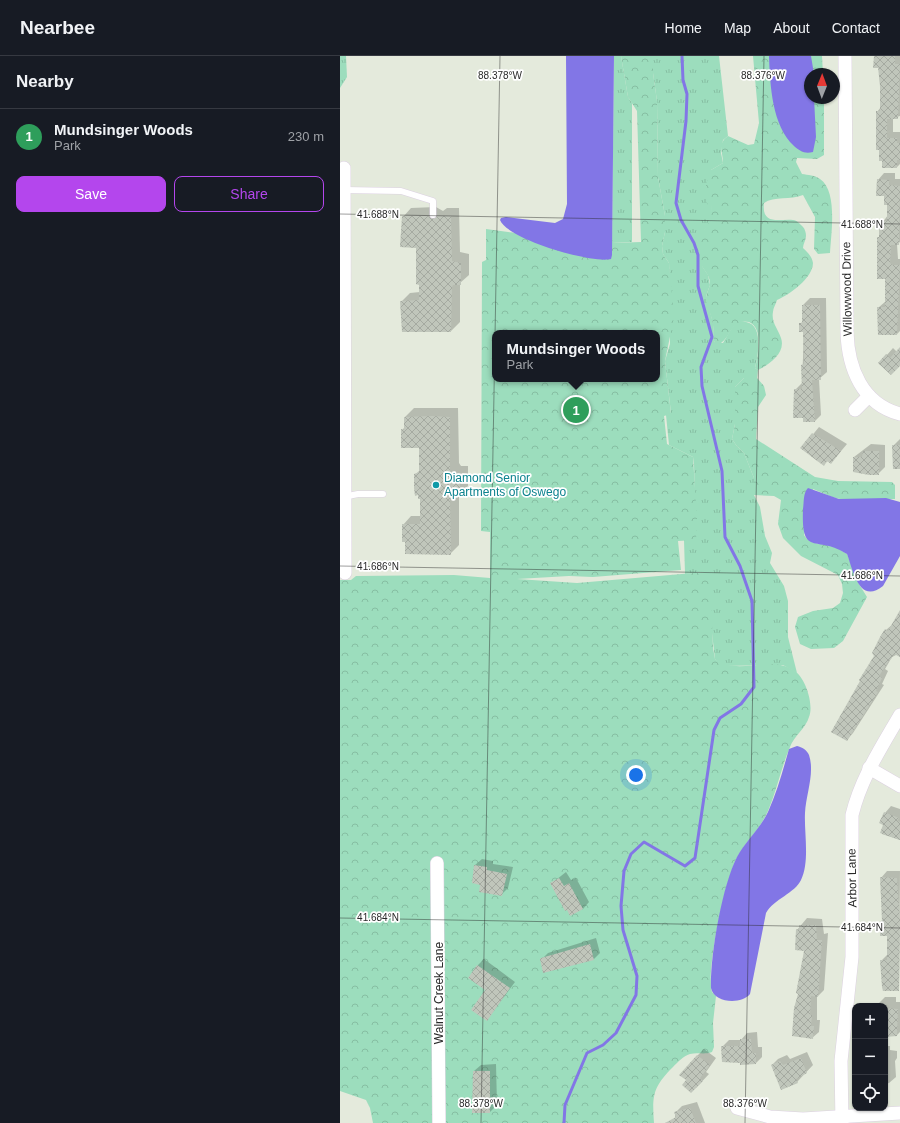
<!DOCTYPE html>
<meta charset="utf-8">
<style>
body{margin:0;font-family:Helvetica,sans-serif;background:#242831;color:#f1f3f6}
.controls{position:absolute;right:12px;bottom:12px;display:grid;overflow:hidden;border-radius:8px;box-shadow:0 1px 3px #0004}
.controls button{width:36px;height:36px;display:grid;place-items:center;padding:0;border:0;border-bottom:1px solid #363941;background:#171b24;color:#f1f3f6;font:20px sans-serif}
.compass{position:absolute;left:464px;top:12px;width:36px;height:36px;border-radius:50%;background:#171b24;box-shadow:0 1px 3px #0004;rotate:1deg}
.you{position:absolute;left:296px;top:719px;width:14px;height:14px;margin:-10px;border:3px solid #fff;border-radius:50%;background:#1a73e8;box-shadow:0 0 0 6px #1a73e833}
.badge{display:grid;place-items:center;width:26px;height:26px;border-radius:50%;background:#b446ed;color:#fff;font-size:13px;font-weight:700}
.pin{position:absolute;translate:-50% -50%;border:2px solid #fff;box-shadow:0 1px 4px #0006}
.popup{position:absolute;left:152px;top:274px;width:168px;height:52px;box-sizing:border-box;display:grid;place-content:center;border-radius:8px;background:#171b24;filter:drop-shadow(0 1px 3px #0005);font-size:13px;white-space:nowrap;color:#9ea1a6}
.popup b{font-size:15px;color:#f1f3f6}
.popup::after{content:'';position:absolute;left:50%;top:100%;margin-left:-8px;border:8px solid transparent;border-top-color:#171b24}
.list{margin:0;padding:0;list-style:none}
h2{display:flex;justify-content:space-between;align-items:center;height:52px;margin:0;padding:0 16px;font-size:17px}
h2 small{font-size:13px;font-weight:400;color:#9ea1a6}
.list li{display:grid;grid-template-columns:26px 1fr auto;gap:12px;align-items:center;box-sizing:border-box;height:56px;padding:0 16px;border-top:1px solid #363941}
.list b{display:block;font-size:15px;white-space:nowrap}
.list p{margin:0;font-size:13px;white-space:nowrap;color:#9ea1a6}
.list em{font-size:13px;font-style:normal;color:#9ea1a6}
.actions{display:flex;gap:8px;padding:12px 16px}
.actions a{flex:1;padding:9px 0;border:1px solid #b446ed;border-radius:8px;text-align:center;font-size:14px;color:#b446ed}
.actions .main{background:#b446ed;color:#fff}
.icon{flex:none;width:22px;height:22px;fill:none;stroke:currentColor;stroke-width:2;stroke-linecap:round;stroke-linejoin:round}
.map{position:relative;flex:none;width:560px;height:1067px;overflow:hidden}
header{display:flex;align-items:center;gap:24px;box-sizing:border-box;height:56px;padding:0 20px;background:#171b24;border-bottom:1px solid #363941}
header strong{font-size:19px}
nav{display:flex;gap:22px;margin-inline-start:auto;font-size:14px}
main{display:flex}
aside{flex:1;background:#171b24}
.map>svg:first-child{display:block}
</style>
<header>
<strong>Nearbee</strong>
<nav><a>Home</a><a>Map</a><a>About</a><a>Contact</a></nav>
</header>
<main>
<aside>
<h2>Nearby<small></small></h2>
<ul class="list">
<li><span class="badge" style="background:#2e9e5b">1</span><div><b>Mundsinger Woods</b><p>Park</p></div><em>230 m</em></li>
</ul>
<div class="actions"><a class="main">Save</a><a>Share</a></div>
</aside>
<div class="map">
<svg width="560" height="1067" viewBox="0 0 560 1067">
<defs>
<pattern id="grass-tufts" width="24" height="20" patternUnits="userSpaceOnUse"><rect width="24" height="20" fill="#9cddbd"/><path d="M3 7l-1-3M5 7V3M7 7l1-3M15 17l-1-3M17 17v-4M19 17l1-3" fill="none" stroke="#86bea2"/></pattern>
<pattern id="forest-crowns" width="20" height="18" patternUnits="userSpaceOnUse"><rect width="20" height="18" fill="#9cddbd"/><path d="M2 6a3 3 0 1 1 6 0M12 15a3 3 0 1 1 6 0" fill="none" stroke="#86bea2"/></pattern>
<pattern id="building-cross-hatch" width="8" height="8" patternUnits="userSpaceOnUse"><rect width="8" height="8" fill="#c0c6bb"/><path d="M0 0l8 8M0 8l8-8" fill="none" stroke="#a5aaa1"/></pattern>
</defs>
<rect width="100%" height="100%" fill="#e4eadc"/>
<g fill="url(#grass-tufts)">
<path d="M0,0H6L7,21L0,32Z"/>
<path d="M274,0H281L288,41L292,47V186L272,187Z"/>
<path d="M313,0H379L388,80L383,84L381,97L383,107L371,114L372,158L370,167L364,175L362,210L368,219L370,229L366,240L373,267L374,286L383,287C387,281 391,271 397,267C400,265 402,265 406,266C424,269 418,300 415,312L418,314L417,322H404L395,331V368L392,383L396,389L404,397L414,422V439L420,451L425,480L432,497L430,507L444,530L448,545V581L457,617L443,609L383,610L375,603L365,516L345,518L344,484H356L354,408L353,401L329,389L326,359L331,357L325,305L330,288V229L329,207L323,198L322,190L325,176V160L318,121L317,45L313,17Z"/>
</g>
<g fill="url(#forest-crowns)" fill-rule="evenodd">
<path d="M281,0H313V17L317,45L318,121L325,160V176L322,190L323,198L329,207L334,261L325,305L331,358L324,360L327,388L353,401L357,463L356,484L338,485L341,514L253,521L229,520L177,523L237,527L365,516L370,519L373,592L375,603C399,621 432,597 456,616C466,624 474,649 469,661C466,672 454,680 450,691C441,712 437,734 428,755C421,772 407,784 398,800C386,819 366,914 372,936L376,940L373,967L374,991L372,996C364,999 358,996 350,998C343,1000 338,1006 333,1011C313,1031 312,1039 314,1067H33L30,1052L26,1044L0,1035V524H11L16,520L114,519L150,522V476L141,475L142,206L146,204V173L272,190V187L301,186L297,55L288,41ZM155,277H317V323H155Z"/>
<path d="M413,0H482L483,18H470V42H484V99L477,103L457,102L456,106L462,118C468,119 475,119 480,123C498,135 491,178 490,197L478,198L474,193L475,161L463,139C451,144 434,140 424,147C421,171 442,162 453,164C457,164 460,168 463,171C465,173 466,177 466,180C466,184 463,188 463,192C467,196 472,200 473,207C473,222 449,239 437,244C436,248 433,252 433,256C431,266 438,273 441,282C446,297 430,308 418,314L415,312C418,301 424,272 409,266C405,265 401,265 397,268C388,274 388,286 376,289C372,284 374,276 373,269C372,260 367,251 366,242C366,237 370,232 370,227C370,216 357,209 356,197C355,177 374,172 371,149L367,148L366,129L369,119L371,114L383,107C383,96 377,88 388,80L408,89L414,88L419,67Z"/>
<path d="M404,322H417L424,330L426,339L418,351L416,383L475,421L498,425L552,426L555,429V443H500L492,441L473,433L464,479C471,490 482,487 493,490C498,492 502,495 507,498L519,528L527,541L503,585L494,592L471,593L460,588L455,571L458,561L473,555L493,552L500,547L503,537L502,528L498,519L461,500L443,482L438,468L441,444L434,440L414,439V422L404,397L396,389L392,383L395,368V331Z"/>
</g>
<g fill="#8276e6">
<path d="M226,0H274L272,199L271,203C252,208 167,183 160,164L161,162L166,161L215,167L223,163L227,148Z"/>
<path d="M429,0H471L474,18H470V42H474L476,81L473,96C464,98 460,95 454,90C432,70 430,29 429,0Z"/>
<path d="M468,432L499,443L546,442L560,446V500L543,530C519,549 513,514 507,498C477,478 461,503 463,453C464,446 463,437 468,432Z"/>
<path d="M457,690C462,691 467,694 469,699C475,717 466,738 465,757C464,776 470,806 461,824C455,837 434,843 426,857L410,938C401,949 374,947 371,932C370,900 382,830 397,801C405,786 420,773 428,756C437,736 443,714 449,693Z"/>
</g>
<g fill="#0003">
<path d="M534,0H560V60L553,62V76H560V108L557,111L537,56L541,51L539,11H534Z"/>
<path d="M544,117H555V123H560V186L557,188L558,203H560V275L557,278L538,252L546,245V222L538,182L540,180V170L548,159V148L538,124Z"/>
<path d="M96,151L103,155L107,152H119L120,196L129,198V219L120,227V266L111,275L61,246L70,237L80,236L77,191L63,161L71,152Z"/>
<path d="M470,242H486L487,316L479,323L481,359L475,365L464,361L455,334L462,327L464,275L460,268L463,265V249Z"/>
<path d="M553,292L557,296L560,293V310L540,307Z"/>
<path d="M74,352H118L119,407L121,410H128V430L119,439V489L110,498L66,485L63,469L71,460H81V442L75,419L80,414V391L62,374L65,371V361Z"/>
<path d="M479,371L507,388L491,407L488,405L484,408L462,392Z"/>
<path d="M560,383V408L553,390Z"/>
<path d="M531,388L545,389V411L538,418L514,401Z"/>
<path d="M560,557V597L552,601L545,613L548,615L542,628L544,629L513,677L507,684L546,574L553,568Z"/>
<path d="M551,750L560,753V784L542,778L545,757Z"/>
<path d="M142,803L153,805V808L173,811L168,832L161,839L141,828L135,809Z"/>
<path d="M547,815H560L559,934H544L541,905L548,898V879L541,865L543,864L541,822Z"/>
<path d="M226,816L231,824L236,822L249,846L243,853L212,827Z"/>
<path d="M467,862L482,863L484,878L488,877L484,934L477,941V964H480L479,976L472,982L459,937L465,894L457,874Z"/>
<path d="M256,882L260,897L253,904H201L208,897Z"/>
<path d="M144,903L175,926L147,964V934L137,910Z"/>
<path d="M545,941H556V946H560V976L557,979L545,980V950H538V948Z"/>
<path d="M417,976L418,991H422V1001L416,1007L382,991L389,984H401L407,977Z"/>
<path d="M545,990H550V994L557,995V1002L555,1005L556,1021L549,1027L545,1028Z"/>
<path d="M364,993L376,1002L366,1016L369,1018L356,1032L347,1024L357,1000Z"/>
<path d="M467,996L473,1009L457,1026L432,1009L438,1003L447,999L450,1003Z"/>
<path d="M156,1008L157,1049L150,1056H133L134,1015L141,1009Z"/>
<path d="M357,1046L365,1067H335V1057L342,1050Z"/>
</g>
<g fill="none" stroke-linecap="round" stroke-linejoin="round">
<path stroke="#8276e6" stroke-width="3" d="M224,1067L225,1049L247,997L263,989L276,977L296,939L297,920L283,874L281,850L284,815L291,798L304,786L345,810L355,802L374,674L380,662L401,648L414,631L412,545L400,510L385,481L382,415L362,330L361,311L372,281L358,230V199L354,187L341,164L336,147L346,65L347,38L343,24L342,0"/>
</g>
<g fill="url(#building-cross-hatch)">
<path d="M534,0H555V8H560L558,63H547V82H557V87H560V104H557V112H542V105H539V94H536V55H540V28L538,12H533Z"/>
<path d="M537,123L549,124V129L560,130L559,189H551L550,207L552,209H560L557,279H538L537,251H545V223H537V181H539V170H541V165H547V149H544V140H536Z"/>
<path d="M62,160H87L93,163L97,160H111L112,205L121,207V229H113L112,231L111,276H62L60,245L79,244V229L76,228V192L60,191Z"/>
<path d="M462,249H480L481,324H472L475,366H463V362H453L454,333H462L461,309L464,308L463,276H459V267H462Z"/>
<path d="M560,291V310L551,319L538,307L546,298L550,302Z"/>
<path d="M92,360L110,361V416L112,418H120V440L112,439V442L110,443L111,499L65,498V486H62V468H80V443H78V439L75,440L74,432V418L79,416V392H61V373L64,374V361Z"/>
<path d="M472,377L501,395L491,408L487,405L484,410L460,392Z"/>
<path d="M552,389H560V413H553Z"/>
<path d="M523,395H539V419H529L513,416V401H522Z"/>
<path d="M560,554V601L554,598L551,603H550L539,620L542,622L536,635L538,636L507,685L491,676L520,625L519,624L534,600L532,597L540,581L545,573L548,575Z"/>
<path d="M544,756L559,762L557,765L560,766V784L540,777L543,769L539,767Z"/>
<path d="M134,809L147,811V814L167,818L162,840L139,836L140,829L132,827Z"/>
<path d="M540,821L557,822L560,865L559,935H543L542,931L540,904H547V880H540V865H542Z"/>
<path d="M219,822L224,830L229,827L243,853L230,860L227,854L225,855L210,827Z"/>
<path d="M459,869H476L477,884H482L478,941L471,940L470,959H472L471,970H474L473,983L452,980L454,952L458,938L456,937L464,895L455,894L456,873L459,874Z"/>
<path d="M250,888L254,904L203,917L200,903L201,902Z"/>
<path d="M137,909L170,932L147,965L131,954L145,934L128,922Z"/>
<path d="M545,952L558,953L557,980L545,981Z"/>
<path d="M400,983H411L412,997H416V1008L400,1009V1007L382,1006L381,990H400Z"/>
<path d="M357,999L370,1009L360,1022L363,1025L351,1037L342,1029L346,1024L339,1019Z"/>
<path d="M461,1002L467,1017L456,1023L458,1027L441,1034L431,1009L440,1005L443,1009Z"/>
<path d="M133,1015H150V1057H132Z"/>
<path d="M350,1052L356,1067H325L336,1061L334,1056Z"/>
</g>
<g fill="none" stroke-linecap="round" stroke-linejoin="round">
<defs>
<g id="service">
<path d="M4,134L61,135L93,145V159"/>
<path d="M3,441L18,438H43"/>
</g>
<g id="minor">
<path d="M505,0L507,276C508,312 522,348 560,358"/>
<path d="M4,112L5,517"/>
<path d="M515,354L529,340"/>
<path d="M529,712L560,730"/>
<path d="M97,807L99,1067"/>
<path d="M397,1052L430,1061L463,1063L560,1057"/>
<path d="M502,1067L501,1005L512,901V759C521,722 541,692 560,659"/>
</g>
</defs>
<use href="#service" stroke="#dcd1e1" stroke-width="7"/>
<use href="#minor" stroke="#dcd1e1" stroke-width="14"/>
<use href="#service" stroke="#fff" stroke-width="6"/>
<use href="#minor" stroke="#fff" stroke-width="13"/>
</g>
<path fill="none" stroke="#292929" stroke-width="1" stroke-opacity="0.45" d="M0,158L560,168M0,510L560,520M0,862L560,872M141,1067L160,0M405,1067L424,0"/>
<circle fill="#0f9aa8" stroke="#fff" stroke-width="1.5" cx="96" cy="429" r="4"/>
<g text-anchor="middle" stroke-width="3.5" stroke-linejoin="round" paint-order="stroke">
<g font-size="12" fill="#292929" stroke="#fff">
<text transform="translate(507 233) rotate(-91)" y="4">Willowwood Drive</text>
<text transform="translate(512 822) rotate(-91)" y="4">Arbor Lane</text>
<text transform="translate(99 937) rotate(-90)" y="4">Walnut Creek Lane</text>
</g>
<g font-size="12" fill="#0d838f" stroke="#fff" text-anchor="start">
<text x="104" y="426">Diamond Senior<tspan x="104" dy="14">Apartments of Oswego</tspan></text>
</g>
</g>
<g font-size="10" text-anchor="middle" fill="#292929" stroke="#fff" stroke-width="3.5" stroke-linejoin="round" paint-order="stroke">
<text x="160" y="23">88.378°W</text>
<text x="423" y="23">88.376°W</text>
<text x="38" y="162">41.688°N</text>
<text x="522" y="172">41.688°N</text>
<text x="38" y="514">41.686°N</text>
<text x="522" y="523">41.686°N</text>
<text x="38" y="865">41.684°N</text>
<text x="522" y="875">41.684°N</text>
<text x="141" y="1051">88.378°W</text>
<text x="405" y="1051">88.376°W</text>
</g>
</svg>
<div class="controls">
<button>+</button>
<button>−</button>
<button><svg class="icon" aria-label="locate" viewBox="0 0 24 24"><circle cx="12" cy="12" r="6"/><path d="M12 2v4M12 18v4M2 12h4M18 12h4"/></svg></button>
</div>
<svg class="compass" viewBox="-18 -18 36 36"><path d="M0-13l5 13h-10z" fill="#e53935"/><path d="M0 13l5-13h-10z" fill="#9ea1a6"/></svg>
<div class="you"></div>
<div class="pin badge" style="left:236px;top:354px;background:#2e9e5b">1</div>
<div class="popup"><b>Mundsinger Woods</b>Park</div>
</div>
</main>
